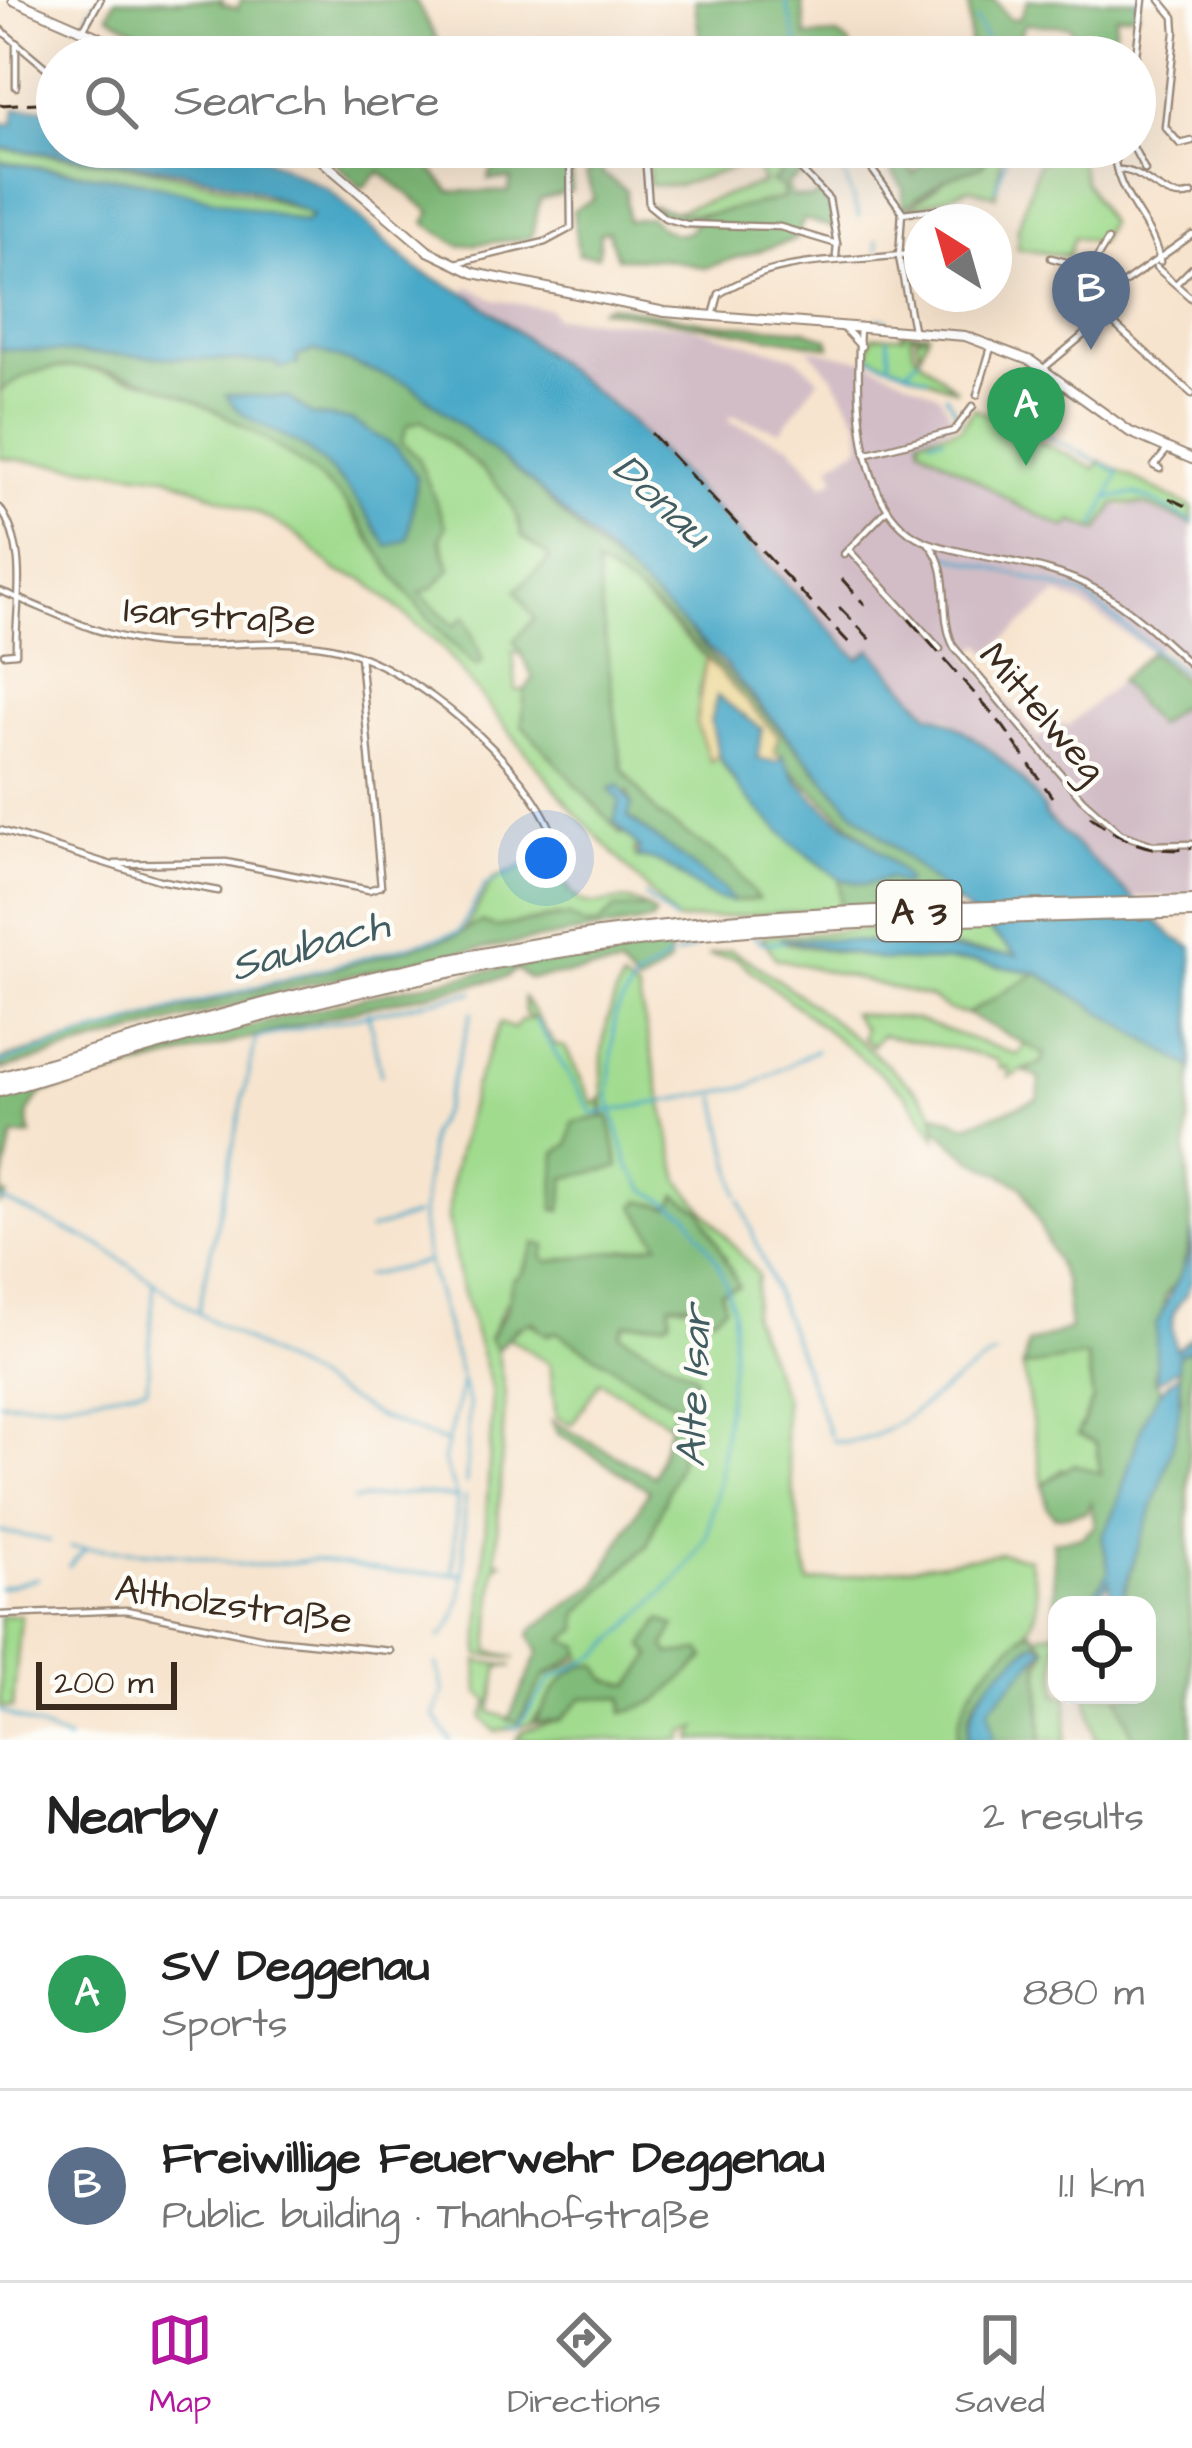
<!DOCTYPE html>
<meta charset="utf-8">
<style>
body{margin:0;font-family:"Architects Daughter",sans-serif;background:#f6f6f6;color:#222}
.controls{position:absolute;right:36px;bottom:36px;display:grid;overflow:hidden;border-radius:24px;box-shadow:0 12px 48px #0002}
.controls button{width:108px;height:108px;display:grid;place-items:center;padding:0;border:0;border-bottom:3px solid #e0e0e0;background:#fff;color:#222;font:60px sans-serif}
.compass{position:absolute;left:904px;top:204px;width:108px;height:108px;border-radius:50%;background:#fff;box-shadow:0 12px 48px #0002;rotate:323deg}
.scale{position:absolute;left:36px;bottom:30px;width:141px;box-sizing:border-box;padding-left:12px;border:6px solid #3b2a1e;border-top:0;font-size:33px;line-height:42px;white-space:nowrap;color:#3b2a1e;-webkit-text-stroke:9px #fdfcf7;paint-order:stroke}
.you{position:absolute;left:546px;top:858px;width:42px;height:42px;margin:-30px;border:9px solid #fff;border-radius:50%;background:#1a73e8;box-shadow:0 0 0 18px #1a73e833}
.badge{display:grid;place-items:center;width:78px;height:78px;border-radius:50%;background:#b5179e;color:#fff;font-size:39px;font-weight:700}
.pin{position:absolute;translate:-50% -99px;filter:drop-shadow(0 3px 6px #0008)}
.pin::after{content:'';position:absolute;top:63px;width:42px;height:36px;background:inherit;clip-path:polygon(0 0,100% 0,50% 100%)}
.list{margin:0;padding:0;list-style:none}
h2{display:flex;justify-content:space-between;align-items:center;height:156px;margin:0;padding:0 48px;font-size:51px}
h2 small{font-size:39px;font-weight:400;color:#767676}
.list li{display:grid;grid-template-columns:78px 1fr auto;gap:36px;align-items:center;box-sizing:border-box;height:192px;padding:0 48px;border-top:3px solid #e0e0e0}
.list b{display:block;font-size:45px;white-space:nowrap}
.list p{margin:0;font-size:39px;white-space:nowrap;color:#767676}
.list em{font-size:39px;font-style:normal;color:#767676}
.icon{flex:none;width:66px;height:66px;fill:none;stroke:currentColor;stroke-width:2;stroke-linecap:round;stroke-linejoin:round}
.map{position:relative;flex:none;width:1192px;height:1740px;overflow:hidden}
.search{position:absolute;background:#fff;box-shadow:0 12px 48px #0002;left:36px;right:36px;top:36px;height:132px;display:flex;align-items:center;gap:30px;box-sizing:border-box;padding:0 42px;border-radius:66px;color:#767676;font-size:45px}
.sheet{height:540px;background:#fff}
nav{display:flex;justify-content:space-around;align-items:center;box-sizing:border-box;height:168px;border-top:3px solid #e0e0e0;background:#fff;font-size:33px;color:#767676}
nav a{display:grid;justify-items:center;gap:6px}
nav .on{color:#b5179e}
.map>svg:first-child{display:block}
</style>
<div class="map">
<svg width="1192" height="1740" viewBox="0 0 1192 1740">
<rect width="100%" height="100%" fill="#fdfcf7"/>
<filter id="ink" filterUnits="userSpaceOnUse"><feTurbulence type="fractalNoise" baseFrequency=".00833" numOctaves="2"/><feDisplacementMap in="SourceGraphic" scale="24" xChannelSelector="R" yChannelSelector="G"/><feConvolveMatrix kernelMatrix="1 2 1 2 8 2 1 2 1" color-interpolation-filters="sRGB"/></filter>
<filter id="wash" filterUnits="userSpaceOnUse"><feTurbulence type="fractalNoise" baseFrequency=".004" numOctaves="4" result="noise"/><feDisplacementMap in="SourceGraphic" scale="48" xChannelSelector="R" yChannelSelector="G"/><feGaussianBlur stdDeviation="2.7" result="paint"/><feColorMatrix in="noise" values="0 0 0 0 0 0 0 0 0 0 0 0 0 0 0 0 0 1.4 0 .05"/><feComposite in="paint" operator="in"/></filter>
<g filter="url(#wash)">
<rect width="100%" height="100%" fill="#f7e4ce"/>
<path fill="#d2bdc6" d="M468,286L495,300L550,309L555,317L688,326L796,357L819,379L781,431L731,415L728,421L790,445L824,485L836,478L830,464L861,446L860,424L834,378L808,348L867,361L940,395L955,424L920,437L922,446L1067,528L1071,521L1115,504L1121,508L1144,504L1192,524V674L1161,645L1151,652L1081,604L1057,594L989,653L982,644L968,655L1038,738L1064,723L1068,726L1119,681L1156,725L1192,697V896L1131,897L1045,815L1043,802L999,761L947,716L929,714L871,650L860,659L623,414L503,320L463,297Z"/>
<g fill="#a0db8e" stroke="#6e8256" stroke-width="3">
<path d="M646,147H769L779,166L784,198L729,214L670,213L764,183L753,162L679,185H650Z"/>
<path d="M993,147H1002L996,196L970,188L905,212L946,179L982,166Z"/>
<path d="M1046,147H1076L1085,182L1108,222L1099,243L1074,237L1068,256L1017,249L1018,228L1038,163L1047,160Z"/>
<path d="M0,149C106,161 207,174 308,213L311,222L60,169L0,162Z"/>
<path d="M902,331L928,333L920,354L916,339L923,335H910L915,354L957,390L867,355L873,336H904Z"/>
<path d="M69,365L174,388L288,451L341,497L395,576L450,643L464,617L454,626L419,592L450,569L418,458L402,442L407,425L422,420C460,455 514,481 522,537L548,555L535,619L515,640L521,654L513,652L516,691L525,690L522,725L639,848L634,850L636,858C690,858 697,913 757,899L731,865L658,815L622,768L595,564L627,582L706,658L698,696L710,761L719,756C744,812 800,839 840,879V908L677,921L570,807L440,645L364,579L337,572L300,537L268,518L167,476L0,458V392L17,376Z"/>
<path d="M974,408L1095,469L1100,461L1192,508V524L1144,504H1115L1098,531L1072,521L1067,528L1021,507L921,446L920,437L961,428Z"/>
<path d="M557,852L550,867L558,865C581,936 611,883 647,908L614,909L599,924L586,927L560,916L496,927L481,922L464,931L493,879Z"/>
<path d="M980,923L1019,957C949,946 855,938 785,943L882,960L975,962L1037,973L967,1014L948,1010L932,998L775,958L762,936Z"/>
<path d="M729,950C758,959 920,1084 933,1111C937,1118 936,1130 936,1138L905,1093L736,958L708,955Z"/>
<path d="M622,981L638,992L680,1181L758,1275L752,1315L784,1398L785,1442L809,1583L1001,1553L1029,1558C1032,1573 1038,1591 1037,1606C1032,1651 960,1666 957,1740H692L698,1728L683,1733V1740H516L523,1731L561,1720L582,1698L623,1697V1712L658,1701L705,1658L701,1652L669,1654L665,1647L630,1686L606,1679L601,1671L574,1672L530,1724L496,1732L482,1718L489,1701L479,1693L477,1661L513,1666L499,1667L490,1712L519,1722L543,1678L582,1659L580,1647L562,1640L578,1614L647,1546L679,1463L681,1417L696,1388L695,1375L620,1334L625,1324L665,1322L668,1304L693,1305L690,1320L720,1291L726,1258L676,1196L671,1208L635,1206L659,1244L547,1262L535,1244L489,1338L497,1350L505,1394L496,1561L502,1562L495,1568L489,1651L516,1658L479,1655L493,1392L460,1283L448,1220L452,1177L474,1088L500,1023L514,1029L521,1020L534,1019L525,1014L523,996L555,1045L565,1047L594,1105L601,1099L602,1120H585L569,1145L556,1153L554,1209L561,1211L565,1178L619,1167L610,1118L605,1119C600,1063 598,1033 622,981Z"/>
<path d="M852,1013L914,1019L1018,1055L1025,1044L1046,1054L1041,1062L1009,1077L1008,1067L1001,1069L997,1060C957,1048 921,1042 882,1035L872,1046L862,1038L864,1030Z"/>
<path d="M527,1321L548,1335L557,1332L676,1405L672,1425L600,1381L572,1424L556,1417L550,1364L508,1337Z"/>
<path d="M1086,1356L1093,1400L1079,1430L1097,1442L1100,1475L1063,1469L1043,1484L1023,1367Z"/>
<path d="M21,1615L13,1708L0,1707V1616Z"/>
<path d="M1056,1631L1057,1695H1068L1066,1740H1042L1040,1669L1047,1648L1037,1636Z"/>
<path d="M1087,1695H1118L1134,1740H1096Z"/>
</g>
<g fill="#80bb79" stroke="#5e724c" stroke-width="3">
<path d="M115,0H223L221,4L238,9L240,0H415L442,49L471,46L456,57H184L108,15Z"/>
<path d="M695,0H802L806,37L837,35L849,43L852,57H711L700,45Z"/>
<path d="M969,0H995L1009,19L1020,18L1028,0H1138V14L1116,16L1112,57H1058L1056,40L1074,38L1070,26L1024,24L1020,36L1037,57H970Z"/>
<path d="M333,147H411L450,191L508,192L511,179L488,180L491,171L525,157L526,147H563L572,155L571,191L540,199L531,238L460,246L425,223L431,212L380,172L362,188L330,158Z"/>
<path d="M769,147H776L801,175L787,184L792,196L812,199L819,193L831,209L834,228L804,219L796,239L705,268L668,259L617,258L608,231L600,233L598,256L578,254L573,210L594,199L586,174L601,164L603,174L626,190L627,221L649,217C663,231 684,244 696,223L665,218L649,205L696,217L784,198V189L771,182L781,174Z"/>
<path d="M875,147H899L914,174L935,147H993L982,166L945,179L903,208V188Z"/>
<path d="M609,305L710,323L805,330L828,339L830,347L601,309Z"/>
<path d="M21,347L298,363L296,357L315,350L410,384L532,483L592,544L659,598L852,810L959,904L840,908V879L865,884L890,878L888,859L775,755L777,736C722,675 668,605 596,565L622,768L658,815L732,865L758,899L733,902C725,891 643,827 627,816L632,805L628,791L620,801L621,830L626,834H621L522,725L525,690L533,678L514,640L534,619L516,590L548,561V555L522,537C514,481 460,455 422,420L407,425L402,442L418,458L446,526L440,539L450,569L434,587L420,593L454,626L465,616L483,661L476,666C446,640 419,609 395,577C376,550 361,517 337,494C272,432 81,317 0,392V349Z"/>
<path d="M1151,652L1192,687V697L1156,726L1119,681Z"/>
<path d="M636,908H647L655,915L652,921L455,953L306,985L0,1070V1060L10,1057L457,935L481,922L496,927L569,916L585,925L599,924L614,909Z"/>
<path d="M670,944L669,964L638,986L620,967L529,979L516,969L507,977L366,1007L43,1093C28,1107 25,1117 31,1135L13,1136L1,1192L7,1196L0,1204V1096C221,1034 441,967 670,944Z"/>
<path d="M1037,973L1192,1068L1186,1155L1192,1230L1180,1276L1165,1296L1154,1379L1160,1388L1120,1508L1102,1536L1109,1571L1087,1605H1057L1056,1631L1053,1541L1082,1537L1095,1526L1091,1502L1086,1512L1055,1517L1047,1507L1043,1484L1075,1464L1100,1474L1097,1443L1078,1435L1093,1400L1087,1356L1023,1367L1028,1344L1070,1329L1065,1282L1022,1186L971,1159L935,1127V1113L967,1125L1038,1099L1040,1079L1024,1071L1042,1062L1044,1054L967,1014Z"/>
<path d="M609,1116L619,1167L565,1178L561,1210H554L556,1153L569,1144L573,1122Z"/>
<path d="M677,1195L701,1211L739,1286L721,1291L725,1306L714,1316L690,1320L695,1309L687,1302L669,1304L671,1319L665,1322L625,1324L620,1334L695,1375L696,1388L681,1417L679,1463L647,1546L578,1614V1629L564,1640L580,1647V1655L544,1676L519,1722L508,1720L539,1652L530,1635L534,1628L596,1585L649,1490L557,1433L552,1421L654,1476L676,1405L557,1332L545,1334L532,1321L516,1328L497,1350L489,1338L507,1310L512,1280L524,1271L535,1243L546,1246L542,1256L548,1262L659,1244L635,1207L640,1201L671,1207Z"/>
<path d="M1192,1349L1188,1497L1192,1740H1134L1118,1695H1147V1605H1121L1182,1398L1177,1355Z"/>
<path d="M661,1619L675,1626L665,1647L669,1654L701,1651L705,1658L658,1701L623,1713V1697L582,1698L561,1720L535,1723C550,1696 564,1663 597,1665L606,1679L631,1685L652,1655L644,1646Z"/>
<path d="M1031,1630L1047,1648L1039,1660L1042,1740H994L989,1708L1045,1648L1030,1645C1003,1682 965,1682 968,1740H957C959,1690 993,1659 1031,1630Z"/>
</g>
<path fill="#eeda9e" stroke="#94825e" stroke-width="3" d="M706,658L778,736L775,754L782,755L777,762L757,759L711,720L719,756L710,761L696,723Z"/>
<g fill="#4aa9c8" stroke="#426a73" stroke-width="3">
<path d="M57,107V147H242L328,189L418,270L474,298L623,414L859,659L871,649L929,714C957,717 1042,788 1045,816L1175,938L1192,947V1068L1038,973L975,962L882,960L780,939C859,936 939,952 1017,955L852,810L719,658L532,483L410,384L315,350L296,357L298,364L278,368L277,363L0,349V162L141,181L305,222L312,216C233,168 91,159 0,148V123L13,124L15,109Z"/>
<path d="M226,395L287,397L312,415L351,420L397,448L417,477L408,539L388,547C365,510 344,479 310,452C283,430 243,425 226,395Z"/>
<path d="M717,696L762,729L757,759L777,762L782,755C803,806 877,837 907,880L903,885L890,878L865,884L840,879L793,844L742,793L719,756L711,720Z"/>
<path d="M619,785L632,805L628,817L723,889L733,902C696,900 677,860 638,857L639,848L614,821L620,801L609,789Z"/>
<path d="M1192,1230C1192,1245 1192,1264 1192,1279C1184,1312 1164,1298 1176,1350L1192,1337V1349L1178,1355L1179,1368L1156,1382V1325L1189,1255Z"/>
<path d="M1179,1374C1189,1441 1136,1536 1121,1605H1113L1109,1580L1096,1605H1087L1109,1571L1102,1536C1133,1488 1130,1408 1179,1374Z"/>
<path d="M1035,1642L1046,1648L989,1708L994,1740H968C968,1692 1000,1671 1035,1642Z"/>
</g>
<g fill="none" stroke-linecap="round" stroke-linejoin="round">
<g stroke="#4aa9c8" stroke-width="3">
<path d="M785,0L801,57"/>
<path d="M1137,0V13"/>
<path d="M87,15L97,0"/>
<path d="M976,19L994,57"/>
<path d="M835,147L859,217"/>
<path d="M996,189L1009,147"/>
<path d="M877,240L878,250"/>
<path d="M878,318L888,320"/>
<path d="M888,338L890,360"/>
<path d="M867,356L928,378"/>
<path d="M907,370L918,358"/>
<path d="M946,395L960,420"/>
<path d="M1031,428L1096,461"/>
<path d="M931,439L943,437"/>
<path d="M1102,463L1119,472"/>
<path d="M1108,498L1135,494L1151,500"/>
<path d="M1150,500L1192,522"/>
<path d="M1095,526L1118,475"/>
<path d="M947,555L1082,594L1192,679"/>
<path d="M645,896L674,920"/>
<path d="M751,933L762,943L784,942"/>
<path d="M675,955L695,948L687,938"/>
<path d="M368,1012L381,1075"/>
<path d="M535,1020L593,1114L751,1086L816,1050"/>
<path d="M0,1063L181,1007L459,932L485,885L561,849"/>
<path d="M717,1097L738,1195"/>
<path d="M0,1199L100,1245L198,1313"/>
<path d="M740,1200L830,1435"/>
<path d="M369,1230L416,1215"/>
<path d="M365,1276L427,1262"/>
<path d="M0,1402H62L147,1387L154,1283"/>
<path d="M832,1440C881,1456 950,1376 995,1355"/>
<path d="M446,1442L377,1416L198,1313L256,1038L473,992"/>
<path d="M466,1484L469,1406L427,1259L422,1221L430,1134L443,1110L472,1012"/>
<path d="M353,1500L417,1493L457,1498"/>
<path d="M0,1531L50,1541"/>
<path d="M71,1547L186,1555L248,1566L315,1560L391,1572L461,1574"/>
<path d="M69,1566L84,1550"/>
<path d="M453,1571L457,1498L443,1460L462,1383"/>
<path d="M0,1588L38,1578"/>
<path d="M439,1638C473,1614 461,1535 465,1497"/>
<path d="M436,1664L444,1692L434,1716L451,1740"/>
<path d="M0,1711L68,1740"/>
<path d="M509,1727L517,1728L551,1679L599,1655L683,1573L706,1539L720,1476L732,1354L733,1311L726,1285L718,1263L687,1214L645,1189L628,1165L609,1097L615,1014L636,980L670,957"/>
</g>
</g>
</g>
<g filter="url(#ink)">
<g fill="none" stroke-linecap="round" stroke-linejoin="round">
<defs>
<g id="minor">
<path d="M1160,0L1174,17L1175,32L1165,127L1180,144L1192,141"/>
<path d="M0,29L57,77"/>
<path d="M83,30L100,0"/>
<path d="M16,43V87"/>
<path d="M104,57L107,40"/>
<path d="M1135,63L1143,0"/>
<path d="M779,147L829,199L837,244"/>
<path d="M856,147L902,211L899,257L913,329"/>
<path d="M1114,147C1113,196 1152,218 1160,262"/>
<path d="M1133,147L1145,170"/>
<path d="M646,168L649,205L665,218L686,224L780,227L837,244L836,256"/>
<path d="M1117,170C1145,168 1164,205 1192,194"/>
<path d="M902,213L974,205"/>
<path d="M1051,258L1104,272L1121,285"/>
<path d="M456,263L545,242L571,228L570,147"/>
<path d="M1156,267L1192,299"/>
<path d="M1091,268L1108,240"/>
<path d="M1176,284L1192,268"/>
<path d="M1103,314L1192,394"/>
<path d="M713,316L719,294C783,252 852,265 922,252"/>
<path d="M860,326C856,393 854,520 933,544C988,562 1045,560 1099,591C1133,610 1163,640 1192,666"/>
<path d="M1044,368L1092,328L1121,285L1192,235"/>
<path d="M977,395L992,344"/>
<path d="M865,454L954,431L973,406"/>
<path d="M1160,469L1154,466L1167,450"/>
<path d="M0,508C30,552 15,605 16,653L4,654"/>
<path d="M929,544C954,573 937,614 954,647L1082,799L1121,834L1153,845L1192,844"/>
<path d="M849,550L940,649"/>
<path d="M844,554L887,510"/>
<path d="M0,591C50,610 92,634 146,642C206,651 270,636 330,647C410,662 534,767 557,846"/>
<path d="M0,830L159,880L218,891"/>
<path d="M115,864L226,862L369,890L381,886L360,656"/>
<path d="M0,1615L126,1610L264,1638L390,1651"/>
</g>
<path id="tertiary" d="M845,329L861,346"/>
<g id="secondary">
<path d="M13,0L144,57"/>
<path d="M306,147L428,251L474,273L665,312L965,336L1031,361L1130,432L1192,459"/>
</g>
<g id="motorway">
<path d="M0,1079C195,1022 390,966 592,936C790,908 993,909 1192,902"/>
<path d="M0,1090C195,1031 390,975 592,946C790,918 993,918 1192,911"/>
</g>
</defs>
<use href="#minor" stroke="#998776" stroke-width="9"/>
<use href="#tertiary" stroke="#998776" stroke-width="10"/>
<use href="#secondary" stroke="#998776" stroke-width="12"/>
<use href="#motorway" stroke="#998776" stroke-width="16"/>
<use href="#minor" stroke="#fff" stroke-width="4.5"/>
<use href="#tertiary" stroke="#fff" stroke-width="6"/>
<use href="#secondary" stroke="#fff" stroke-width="8"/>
<use href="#motorway" stroke="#fff" stroke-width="12"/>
<g stroke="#3b2a1e" stroke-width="3" stroke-dasharray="18 9" stroke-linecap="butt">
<path d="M0,105L57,102"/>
<path d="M651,433L852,646"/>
<path d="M1169,498L1192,509"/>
<path d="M842,579L865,605"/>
<path d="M839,607L873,642"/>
<path d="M909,619L1003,726L1052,797"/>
<path d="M1090,816C1121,841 1152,855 1192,848"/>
</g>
</g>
</g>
<g text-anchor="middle" stroke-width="9" stroke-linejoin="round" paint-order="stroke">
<rect fill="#fdfcf7" stroke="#75695f" stroke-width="3" x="877" y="881" width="84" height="60" rx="9"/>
<g font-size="36" font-weight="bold" fill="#3b2a1e">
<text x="919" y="924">A 3</text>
</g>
<g font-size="39" fill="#3b2a1e" stroke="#fdfcf7">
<text transform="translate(220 614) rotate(4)" y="14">Isarstraße</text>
<text transform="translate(1044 711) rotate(49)" y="14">Mittelweg</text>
<text transform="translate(234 1603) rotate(8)" y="14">Altholzstraße</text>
</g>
<g font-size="42" font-style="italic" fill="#415d62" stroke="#fdfcf7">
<text transform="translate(663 499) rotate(43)" y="15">Donau</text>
<text transform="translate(309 944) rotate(-16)" y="15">Saubach</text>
<text transform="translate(692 1386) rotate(-88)" y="15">Alte Isar</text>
</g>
</g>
</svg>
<div class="controls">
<button><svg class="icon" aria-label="locate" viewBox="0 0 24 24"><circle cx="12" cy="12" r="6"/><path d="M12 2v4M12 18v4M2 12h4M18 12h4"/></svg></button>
</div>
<svg class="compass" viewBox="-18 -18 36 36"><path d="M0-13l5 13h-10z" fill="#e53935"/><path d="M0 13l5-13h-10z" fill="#767676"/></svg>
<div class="scale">200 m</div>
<div class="you"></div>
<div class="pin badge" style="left:1026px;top:466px;background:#2e9e5b">A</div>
<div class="pin badge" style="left:1091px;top:350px;background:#5c6f8a">B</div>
<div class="search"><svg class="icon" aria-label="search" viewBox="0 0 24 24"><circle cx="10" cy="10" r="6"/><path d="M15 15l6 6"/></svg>Search here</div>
</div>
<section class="sheet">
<h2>Nearby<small>2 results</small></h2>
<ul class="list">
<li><span class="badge" style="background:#2e9e5b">A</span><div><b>SV Deggenau</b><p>Sports</p></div><em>880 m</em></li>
<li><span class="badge" style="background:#5c6f8a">B</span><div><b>Freiwillige Feuerwehr Deggenau</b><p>Public building · Thanhofstraße</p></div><em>1.1 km</em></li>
</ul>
</section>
<nav>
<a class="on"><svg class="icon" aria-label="map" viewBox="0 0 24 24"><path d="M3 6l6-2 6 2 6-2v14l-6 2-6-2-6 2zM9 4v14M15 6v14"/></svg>Map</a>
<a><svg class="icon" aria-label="directions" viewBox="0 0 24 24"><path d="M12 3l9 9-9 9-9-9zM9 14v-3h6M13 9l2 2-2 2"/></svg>Directions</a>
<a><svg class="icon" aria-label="saved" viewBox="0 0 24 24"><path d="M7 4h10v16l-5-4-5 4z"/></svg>Saved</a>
</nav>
